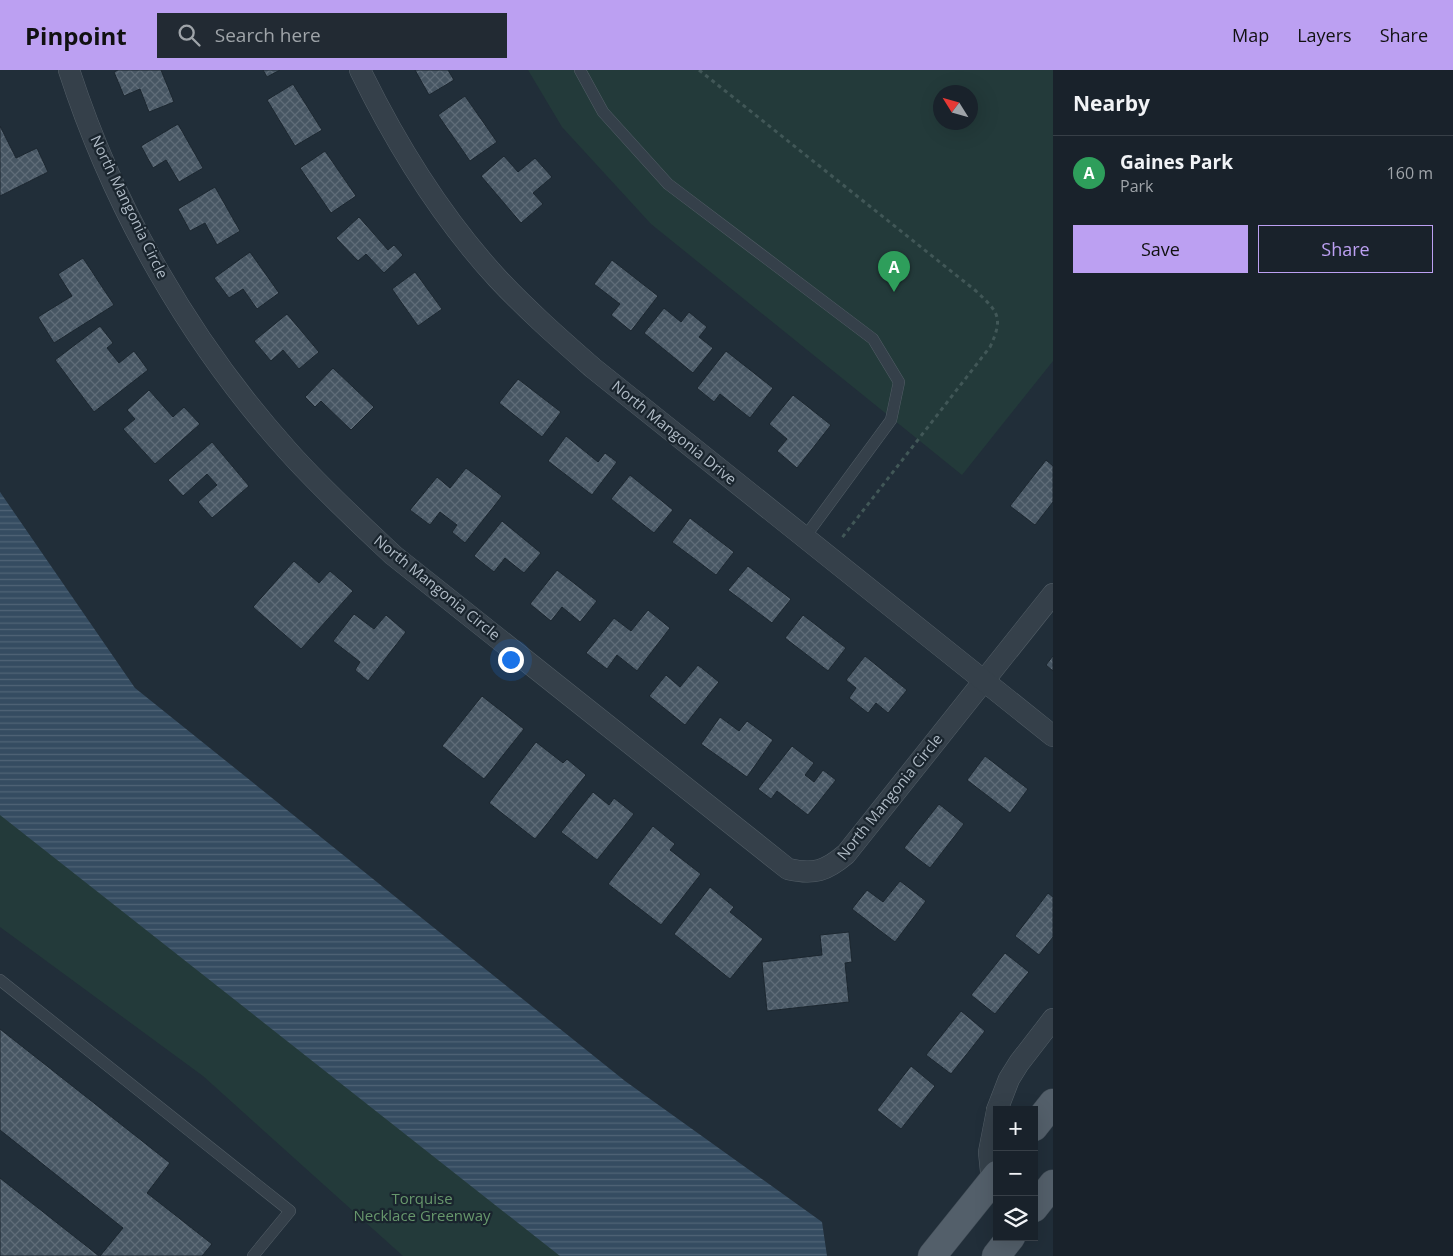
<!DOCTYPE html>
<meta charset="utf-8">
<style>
body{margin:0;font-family:"Open Sans",sans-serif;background:#222a33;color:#f1f3f6}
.controls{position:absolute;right:15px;bottom:15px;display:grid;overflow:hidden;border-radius:0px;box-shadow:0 5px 20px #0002}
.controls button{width:45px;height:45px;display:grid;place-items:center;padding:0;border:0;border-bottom:1px solid #373f47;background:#19222b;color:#f1f3f6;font:25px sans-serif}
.compass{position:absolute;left:933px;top:15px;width:45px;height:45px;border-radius:50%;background:#19222b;box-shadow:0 5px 20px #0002;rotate:307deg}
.you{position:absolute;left:510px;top:589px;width:18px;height:18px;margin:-12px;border:4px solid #fff;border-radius:50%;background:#1a73e8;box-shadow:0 0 0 8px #1a73e833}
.badge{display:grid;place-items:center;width:32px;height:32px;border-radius:50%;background:#bca0f2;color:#fff;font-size:16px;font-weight:700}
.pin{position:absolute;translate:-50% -41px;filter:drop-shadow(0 1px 2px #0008)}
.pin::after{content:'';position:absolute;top:26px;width:18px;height:15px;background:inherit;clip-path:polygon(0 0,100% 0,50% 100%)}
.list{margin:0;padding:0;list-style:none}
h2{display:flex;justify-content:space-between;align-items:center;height:65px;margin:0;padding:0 20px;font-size:21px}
h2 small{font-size:16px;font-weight:400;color:#9fa4a9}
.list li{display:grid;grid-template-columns:32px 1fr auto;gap:15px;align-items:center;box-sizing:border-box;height:75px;padding:0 20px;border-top:1px solid #373f47}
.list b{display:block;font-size:19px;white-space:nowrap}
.list p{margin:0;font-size:16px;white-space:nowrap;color:#9fa4a9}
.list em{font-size:16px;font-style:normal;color:#9fa4a9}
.actions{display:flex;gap:10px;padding:15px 20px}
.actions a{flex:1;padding:11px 0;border:1px solid #bca0f2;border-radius:0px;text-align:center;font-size:18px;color:#bca0f2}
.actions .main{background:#bca0f2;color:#111}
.icon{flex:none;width:28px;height:28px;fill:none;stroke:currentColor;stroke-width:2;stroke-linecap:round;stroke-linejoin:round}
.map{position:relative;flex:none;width:1053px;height:1186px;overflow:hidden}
header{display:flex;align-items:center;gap:30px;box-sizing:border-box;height:70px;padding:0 25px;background:#bca0f2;color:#111}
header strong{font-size:24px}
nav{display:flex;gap:28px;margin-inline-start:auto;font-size:18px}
.search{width:350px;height:45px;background:#222a33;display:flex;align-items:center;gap:12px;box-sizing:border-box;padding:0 18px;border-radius:0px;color:#9fa4a9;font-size:19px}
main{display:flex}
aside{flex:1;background:#19222b}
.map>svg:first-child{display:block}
</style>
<header>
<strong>Pinpoint</strong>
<div class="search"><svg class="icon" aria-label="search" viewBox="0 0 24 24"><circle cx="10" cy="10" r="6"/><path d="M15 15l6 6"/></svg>Search here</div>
<nav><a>Map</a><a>Layers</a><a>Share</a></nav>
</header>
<main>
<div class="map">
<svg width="1053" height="1186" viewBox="0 0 1053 1186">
<defs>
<pattern id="water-rules" width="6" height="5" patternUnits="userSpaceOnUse" patternTransform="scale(1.25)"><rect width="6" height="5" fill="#354c61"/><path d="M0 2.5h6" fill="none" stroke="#506476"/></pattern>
<pattern id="building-cross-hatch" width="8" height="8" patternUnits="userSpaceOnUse" patternTransform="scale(1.25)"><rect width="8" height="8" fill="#475663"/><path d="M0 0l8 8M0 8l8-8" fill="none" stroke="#5f6c78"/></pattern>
</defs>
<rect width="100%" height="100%" fill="#212e39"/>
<g fill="#233a3a" fill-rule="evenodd">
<path d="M528,0H1053V291L962,405L651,154L562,57ZM941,22H971V52H941Z"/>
<path d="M0,744L562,1186H403L203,1006L0,857Z"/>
</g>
<path fill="url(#water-rules)" d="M0,422L135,618L625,1011L822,1152L827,1186H560L0,745Z"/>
<g fill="url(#building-cross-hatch)" stroke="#1c2730">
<path d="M118,0H161L174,32L149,42L140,19L124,26L114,2Z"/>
<path d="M263,0H280L267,7Z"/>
<path d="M415,0H448L454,10L429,25Z"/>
<path d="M293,14L322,60L295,76L267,30Z"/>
<path d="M465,26L497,72L470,91L438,45Z"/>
<path d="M178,54L203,98L179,112L166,90L153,98L141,76Z"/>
<path d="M0,56L16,88L37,78L48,102L0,126Z"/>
<path d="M325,81L356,126L331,143L300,98Z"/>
<path d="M504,86L518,102L535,88L552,107L533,123L543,134L521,153L481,106Z"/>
<path d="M215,117L240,161L217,175L205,153L190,161L178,139Z"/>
<path d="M359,147L388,180L394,175L403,185L384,203L366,184L358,191L336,168Z"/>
<path d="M250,182L279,223L257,239L243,219L229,228L214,208Z"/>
<path d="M83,188L114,235L54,273L38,247L72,226L58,204Z"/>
<path d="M612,190L658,226L631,261L611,245L620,234L594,214Z"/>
<path d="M415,202L442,239L418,256L392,219Z"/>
<path d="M664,238L681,252L689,242L707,257L699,267L713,278L693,303L644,263Z"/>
<path d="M287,244L319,282L299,299L283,280L271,291L254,271Z"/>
<path d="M100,256L113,273L107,278L119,293L134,281L148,300L94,342L55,290Z"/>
<path d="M726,281L773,318L750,348L720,324L714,332L697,318Z"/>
<path d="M333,298L374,337L351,360L321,331L315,337L305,327Z"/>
<path d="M518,309L561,342L542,367L499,333Z"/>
<path d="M149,320L173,347L184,337L200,354L155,394L123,359L135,349L127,340Z"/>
<path d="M793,325L831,355L797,398L777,381L787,369L769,354Z"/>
<path d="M566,366L598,392L605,383L617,392L592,425L548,391Z"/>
<path d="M212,372L249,416L212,448L198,432L217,415L207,404L183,426L168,410Z"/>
<path d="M1046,390L1053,396V432L1035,455L1010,436Z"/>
<path d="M466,398L502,426L465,473L452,462L457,455L440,442L430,455L410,440L437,407L450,418Z"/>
<path d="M630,405L673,440L654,463L611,429Z"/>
<path d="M690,448L734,482L716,505L672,472Z"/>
<path d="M502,451L541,483L524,503L505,488L494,502L474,486Z"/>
<path d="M294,491L319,513L330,501L353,521L301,579L253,537Z"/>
<path d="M748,496L791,529L772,553L728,520Z"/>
<path d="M557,500L597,531L580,552L562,537L551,551L530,534Z"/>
<path d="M648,540L670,558L637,601L617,585L607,599L586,583L614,548L631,561Z"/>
<path d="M354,544L374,559L386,545L406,562L368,611L355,600L360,592L333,571Z"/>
<path d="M803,545L846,578L828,601L785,568Z"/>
<path d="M865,586L907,620L888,643L876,633L868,643L849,628L856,618L846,610Z"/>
<path d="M1053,586V601L1046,595Z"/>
<path d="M698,595L719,612L685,655L649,626L666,605L680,617Z"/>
<path d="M482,626L524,659L484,709L442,676Z"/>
<path d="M720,647L739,661L747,651L773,670L747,707L701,674Z"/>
<path d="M536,672L563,693L567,689L586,705L535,769L489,733Z"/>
<path d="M792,676L814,693L805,705L814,712L823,700L836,710L808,745L777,721L771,729L758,719Z"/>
<path d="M985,686L1028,719L1010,743L967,710Z"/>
<path d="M593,722L609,735L614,728L634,744L597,790L561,762Z"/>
<path d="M939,734L964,754L930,798L904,778Z"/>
<path d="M653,756L675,774L670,780L701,804L661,855L608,814Z"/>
<path d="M900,811L926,831L895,872L852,839L867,820L883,832Z"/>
<path d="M710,817L734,837L730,842L763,869L730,909L674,864Z"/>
<path d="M1048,823L1053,827V867L1039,885L1015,866Z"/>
<path d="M849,862L852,892L845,893L849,932L767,941L762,892L822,885L820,865Z"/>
<path d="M1005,883L1029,902L995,944L971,925Z"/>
<path d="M961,941L985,961L951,1004L926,985Z"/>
<path d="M0,959L170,1093L147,1123L212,1174L202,1186H100L123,1158L0,1060Z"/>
<path d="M911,996L935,1016L901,1059L877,1040Z"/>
<path d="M0,1108L99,1186H0Z"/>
</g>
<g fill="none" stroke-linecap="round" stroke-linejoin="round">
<defs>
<g id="service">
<path d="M580,0L603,42L668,114L873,269L899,312L891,350L805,467"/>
<path d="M0,910L290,1141L253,1186"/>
</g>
<g id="minor">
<path d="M69,0C114,139 190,272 288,381C321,418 357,451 393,485L788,799C814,805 826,801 846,784L1053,524"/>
<path d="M360,0C397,76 441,147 498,209C528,241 560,269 593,298L1053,666"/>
<path d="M997,1040L1009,1009L1019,993L1053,949"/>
<path d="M992,1111L989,1082L997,1041"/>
</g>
<g id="primary">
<path d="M1034,1057L1053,1033"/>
<path d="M1034,1138L1053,1114"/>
<path d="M932,1186L997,1105"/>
<path d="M996,1186L1011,1167"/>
</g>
</defs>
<use href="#service" stroke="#535e67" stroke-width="12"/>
<use href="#minor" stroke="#535e67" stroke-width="22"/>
<use href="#primary" stroke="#3e4953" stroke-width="29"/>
<path stroke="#415757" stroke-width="3" stroke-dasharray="4 4" stroke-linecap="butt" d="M699,0L976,221C998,242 1004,247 990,277L841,469"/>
<use href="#service" stroke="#35404a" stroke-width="11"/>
<use href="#minor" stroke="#35404a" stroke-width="21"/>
<use href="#primary" stroke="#535f6a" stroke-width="28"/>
</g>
<g text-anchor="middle" stroke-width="4.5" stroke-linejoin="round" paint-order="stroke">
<g font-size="15" fill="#b0bbc6" stroke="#1a252e">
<text transform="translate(129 137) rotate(64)" y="5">North Mangonia Circle</text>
<text transform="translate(674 363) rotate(39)" y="5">North Mangonia Drive</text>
<text transform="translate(437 518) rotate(39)" y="5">North Mangonia Circle</text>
<text transform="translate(890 727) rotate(-51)" y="5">North Mangonia Circle</text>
</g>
<g font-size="15" fill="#67976c" stroke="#1a252e">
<text x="422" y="1134">Torquise<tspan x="422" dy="17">Necklace Greenway</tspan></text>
</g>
</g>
</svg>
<div class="controls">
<button>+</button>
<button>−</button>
<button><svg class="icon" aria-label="layers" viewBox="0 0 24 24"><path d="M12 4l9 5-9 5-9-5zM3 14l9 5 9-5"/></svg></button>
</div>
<svg class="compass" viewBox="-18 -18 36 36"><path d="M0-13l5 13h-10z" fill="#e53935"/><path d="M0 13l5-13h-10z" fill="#9fa4a9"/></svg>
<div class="you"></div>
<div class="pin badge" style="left:894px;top:222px;background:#2e9e5b">A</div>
</div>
<aside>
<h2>Nearby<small></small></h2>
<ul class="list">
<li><span class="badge" style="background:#2e9e5b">A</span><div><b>Gaines Park</b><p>Park</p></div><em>160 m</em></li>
</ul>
<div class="actions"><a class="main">Save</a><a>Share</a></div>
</aside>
</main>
